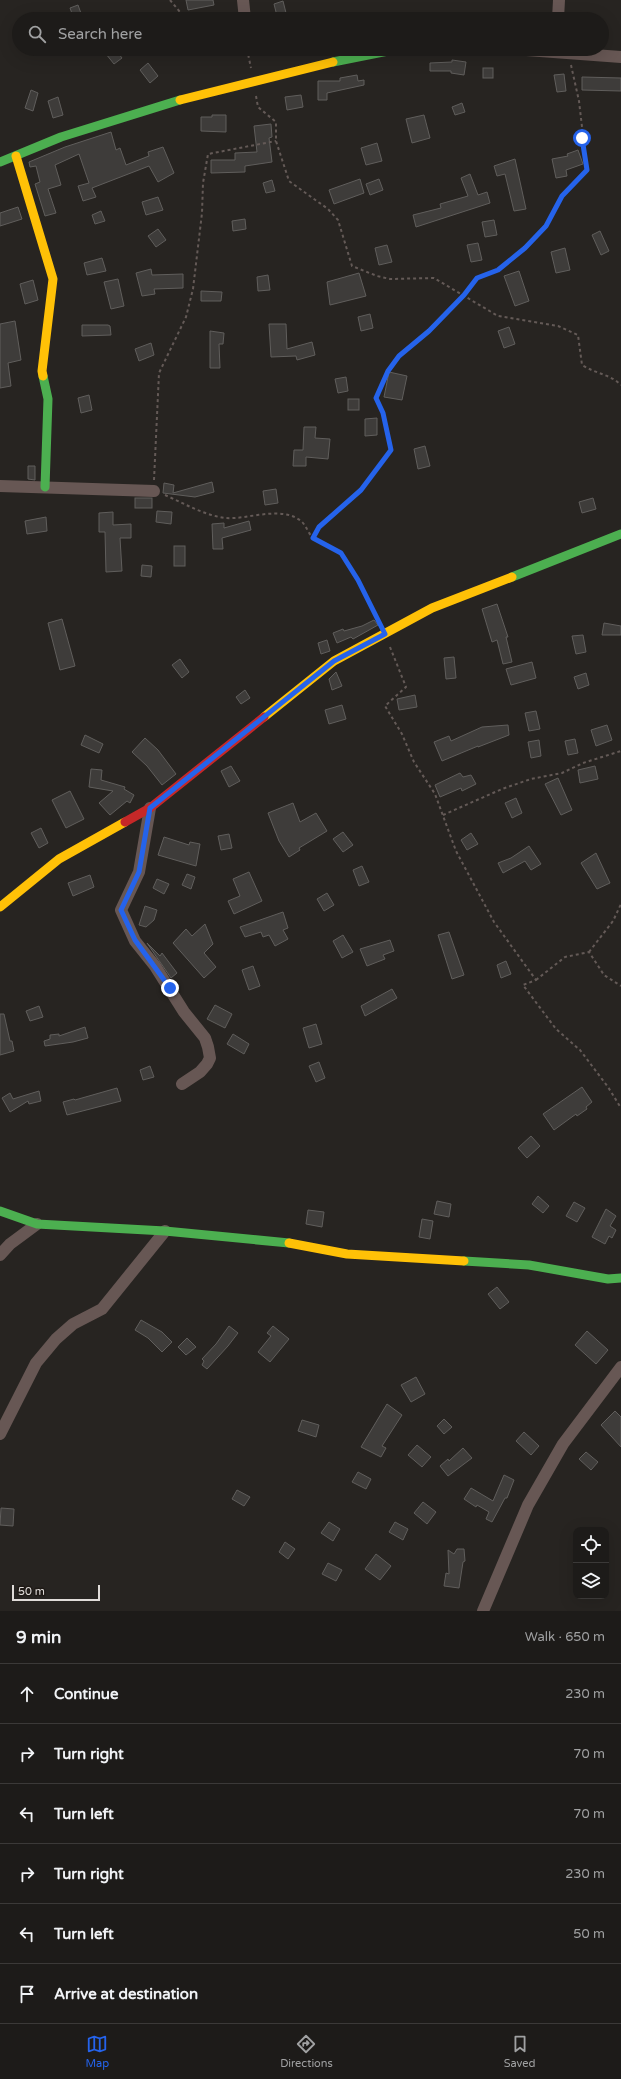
<!DOCTYPE html>
<meta charset="utf-8">
<style>
body{margin:0;font-family:"Varela Round",sans-serif;background:#2a2826;color:#f1f3f6}
.controls{position:absolute;right:12px;bottom:12px;display:grid;overflow:hidden;border-radius:8px;box-shadow:0 4px 16px #0002}
.controls button{width:36px;height:36px;display:grid;place-items:center;padding:0;border:0;border-bottom:1px solid #3b3938;background:#1d1b19;color:#f1f3f6;font:20px sans-serif}
.scale{position:absolute;left:12px;bottom:10px;width:88px;box-sizing:border-box;padding-left:4px;border:2px solid #e0dcd9;border-top:0;font-size:11px;line-height:14px;white-space:nowrap;color:#e0dcd9;-webkit-text-stroke:3px #1f1a16;paint-order:stroke}
.stop{position:absolute;width:12px;height:12px;margin:-9px;border:3px solid #2563eb;border-radius:50%;background:#fff}
.stop.end{background:#2563eb;border-color:#fff;box-shadow:0 1px 4px #0008}
.list{margin:0;padding:0;list-style:none}
h2{display:flex;justify-content:space-between;align-items:center;height:52px;margin:0;padding:0 16px;font-size:17px}
h2 small{font-size:13px;font-weight:400;color:#a0a1a2}
.list li{display:grid;grid-template-columns:26px 1fr auto;gap:12px;align-items:center;box-sizing:border-box;height:60px;padding:0 16px;border-top:1px solid #3b3938}
.list b{display:block;font-size:15px;white-space:nowrap}
.list em{font-size:13px;font-style:normal;color:#a0a1a2}
.icon{flex:none;width:22px;height:22px;fill:none;stroke:currentColor;stroke-width:2;stroke-linecap:round;stroke-linejoin:round}
.map{position:relative;flex:none;width:621px;height:1611px;overflow:hidden}
.search{position:absolute;background:#1d1b19;box-shadow:0 4px 16px #0002;left:12px;right:12px;top:12px;height:44px;display:flex;align-items:center;gap:10px;box-sizing:border-box;padding:0 14px;border-radius:22px;color:#a0a1a2;font-size:15px}
.sheet{height:412px;background:#1d1b19}
nav{display:flex;justify-content:space-around;align-items:center;box-sizing:border-box;height:56px;border-top:1px solid #3b3938;background:#1d1b19;font-size:11px;color:#a0a1a2}
nav a{display:grid;justify-items:center;gap:2px}
nav .on{color:#2563eb}
.map>svg:first-child{display:block}
</style>
<div class="map">
<svg width="621" height="1611" viewBox="0 0 621 1611">
<rect width="100%" height="100%" fill="#272421"/>
<g fill="#3e3c3a" stroke="#605e5c">
<path d="M186,0H213L214,5L188,10Z"/>
<path d="M283,1L286,13L277,16L274,4Z"/>
<path d="M78,5L83,19H74L70,8Z"/>
<path d="M102,49H115L122,58L114,64Z"/>
<path d="M452,60L466,62L464,75L451,73V71H430V63L452,62Z"/>
<path d="M148,63L158,76L150,83L140,70Z"/>
<rect x="483" y="68" width="10" height="10"/>
<path d="M564,74L566,91L557,92L554,75Z"/>
<path d="M357,75L358,81L364,80V85L327,93V100H318V81H340V78Z"/>
<path d="M582,77L621,78V91L582,90Z"/>
<path d="M31,90L38,93L33,111L25,108Z"/>
<path d="M301,95L303,107L287,110L285,97Z"/>
<path d="M58,97L63,115L53,118L48,101Z"/>
<path d="M462,103L465,112L455,115L452,107Z"/>
<path d="M212,115H226V132L201,131V117H212Z"/>
<path d="M424,115L430,138L412,143L406,119Z"/>
<path d="M271,124L272,137L269,138L272,162L245,166V172L211,173V160H235V153L257,152L254,126Z"/>
<path d="M111,132L116,150L120,148L126,165L149,156L148,152L163,147L174,173L158,182L149,166L92,188L96,197L83,201L78,186L89,183L79,154L55,165L61,185L48,189L56,213L45,216L35,184L40,182L36,166L30,167L29,162L65,147Z"/>
<path d="M377,143L382,161L366,165L361,148Z"/>
<path d="M578,150L583,164L566,170L567,176L556,178L552,159L568,156L567,154Z"/>
<path d="M515,159L526,209L514,211L505,174L497,176L494,166Z"/>
<path d="M470,174L478,195L487,192L490,203L416,227L413,215L441,208L440,204L468,196L461,178Z"/>
<path d="M360,179L364,193L334,204L329,190Z"/>
<path d="M379,179L383,190L370,195L366,184Z"/>
<path d="M272,180L275,191L266,193L263,183Z"/>
<path d="M158,197L163,210L146,215L142,202Z"/>
<path d="M18,207L22,219L0,226V213Z"/>
<path d="M101,211L105,221L95,224L92,215Z"/>
<path d="M245,219L246,229L233,231L232,221Z"/>
<path d="M494,220L497,235L485,237L482,222Z"/>
<path d="M158,229L166,240L156,247L148,236Z"/>
<path d="M600,231L609,251L601,255L592,235Z"/>
<path d="M478,243L482,260L471,262L467,245Z"/>
<path d="M387,245L392,262L379,265L375,248Z"/>
<path d="M565,248L570,270L556,273L551,252Z"/>
<path d="M102,258L106,271L87,275L84,263Z"/>
<path d="M151,269L152,275L183,274V288L154,289L155,294L142,296L136,273Z"/>
<path d="M519,271L529,301L515,306L504,276Z"/>
<path d="M359,273L366,296L330,305L327,282Z"/>
<path d="M268,275L270,290L258,291L257,277Z"/>
<path d="M118,279L124,306L111,309L104,282Z"/>
<path d="M33,280L38,300L25,304L20,284Z"/>
<path d="M201,291L222,292L221,301H201Z"/>
<path d="M370,314L373,328L361,331L358,317Z"/>
<path d="M15,321L21,360L8,363L11,386L0,388V324Z"/>
<path d="M269,324H286L287,349L312,342L315,355L297,360L296,356L271,357Z"/>
<path d="M82,325H108L110,326L111,335L82,336Z"/>
<path d="M509,327L515,344L504,348L498,331Z"/>
<path d="M210,331L224,333L223,344H219L220,368H210Z"/>
<path d="M151,343L154,355L139,361L135,349Z"/>
<path d="M389,372L407,376L402,400L384,397Z"/>
<path d="M346,377L348,391L338,393L335,379Z"/>
<path d="M89,395L92,410L81,413L78,398Z"/>
<rect x="348" y="399" width="11" height="11"/>
<path d="M377,418V435L365,436V419Z"/>
<path d="M304,427H316L315,438L330,439L328,459L306,457V466H293L294,450H303Z"/>
<path d="M425,446L430,466L418,469L414,449Z"/>
<path d="M28,466H35V480L28,479Z"/>
<path d="M212,482L214,492L195,497L163,493L164,483L174,485L173,493Z"/>
<path d="M276,489L278,503L265,505L263,491Z"/>
<rect x="135" y="498" width="17" height="10"/>
<path d="M593,498L596,509L582,513L579,502Z"/>
<path d="M157,511L172,512L171,524L156,522Z"/>
<path d="M113,512V525L131,524V538H120L122,571L106,572L105,532H99V513Z"/>
<path d="M46,517L47,531L27,534L25,521Z"/>
<path d="M249,521L251,530L222,538L223,549H213L212,524L224,523V528Z"/>
<rect x="174" y="546" width="11" height="20"/>
<path d="M142,565L152,566L151,577L141,576Z"/>
<path d="M497,604L508,637H506L512,662L503,664L497,640L492,642L482,609Z"/>
<path d="M62,619L75,666L60,670L48,623Z"/>
<path d="M374,620L378,625L353,639L351,637L337,643L333,633L343,629L344,631L362,626Z"/>
<path d="M604,623L621,626V635H602Z"/>
<path d="M583,635L586,652L576,654L572,636Z"/>
<path d="M327,640L330,651L321,654L318,643Z"/>
<path d="M454,657L456,678L446,679L444,658Z"/>
<path d="M180,659L189,672L182,678L172,665Z"/>
<path d="M532,662L536,678L511,685L506,669Z"/>
<path d="M336,672L342,686L332,690L329,679Z"/>
<path d="M586,673L589,685L578,689L574,677Z"/>
<path d="M245,690L250,698L241,704L236,697Z"/>
<path d="M415,695L417,707L399,710L397,699Z"/>
<path d="M342,705L346,719L329,724L325,710Z"/>
<path d="M536,711L540,729L529,731L525,713Z"/>
<path d="M508,725L509,735L478,747V746L442,761L434,742L449,736L451,741L482,727Z"/>
<path d="M607,725L612,740L596,746L591,730Z"/>
<path d="M85,735L103,744L99,753L81,745Z"/>
<path d="M145,738L158,750L176,774L162,785L147,766L132,752Z"/>
<path d="M575,739L578,753L568,755L565,741Z"/>
<path d="M539,740L541,756L531,758L528,742Z"/>
<path d="M231,766L240,781L229,787L221,771Z"/>
<path d="M595,766L598,779L580,783L578,770Z"/>
<path d="M91,769L102,770L101,780L125,787L124,789L134,795L130,803L127,801L110,815L99,803L113,791L89,787Z"/>
<path d="M460,773L463,777L471,775L476,784L462,791L461,788L440,797L435,785Z"/>
<path d="M558,778L572,810L561,815L545,784Z"/>
<path d="M70,791L84,819L66,828L52,800Z"/>
<path d="M516,798L522,813L512,818L505,803Z"/>
<path d="M293,803L300,822L316,813L327,831L299,848L300,850L289,857L279,841L268,813Z"/>
<path d="M41,828L48,843L39,848L31,833Z"/>
<path d="M343,832L353,845L343,852L333,839Z"/>
<path d="M471,833L478,844L467,850L461,840Z"/>
<path d="M229,834L232,848L221,850L218,836Z"/>
<path d="M164,837L189,845L190,842L200,844L196,866L158,855Z"/>
<path d="M529,846L541,864L531,870L525,861L503,873L498,863L511,858Z"/>
<path d="M596,853L610,883L597,889L581,863Z"/>
<path d="M362,866L369,882L359,886L353,870Z"/>
<path d="M249,872L262,901L234,914L228,901L240,896L233,879Z"/>
<path d="M187,874L195,877L191,889L182,885Z"/>
<path d="M90,875L94,887L73,896L68,883Z"/>
<path d="M157,879L169,884L164,894L153,888Z"/>
<path d="M327,893L334,905L324,911L317,899Z"/>
<path d="M145,906L157,910L154,920L146,927L139,925Z"/>
<path d="M283,912L288,928L283,930L288,939L275,946L269,935L263,937L261,932L245,937L240,927Z"/>
<path d="M205,924L213,944L204,953L216,967L204,978L173,943L186,929L192,936Z"/>
<path d="M449,932L464,975L452,979L438,935Z"/>
<path d="M343,935L353,952L342,958L333,941Z"/>
<path d="M390,940L394,951L383,955L385,959L367,966L360,949Z"/>
<path d="M147,943L160,956L162,953L177,973L171,978Z"/>
<path d="M506,961L511,974L501,978L497,965Z"/>
<path d="M253,966L260,986L249,990L242,970Z"/>
<path d="M392,989L397,998L365,1016L361,1006Z"/>
<path d="M215,1005L232,1014L225,1028L207,1019Z"/>
<path d="M39,1006L43,1017L30,1021L26,1011Z"/>
<path d="M0,1014H4L10,1041H12L14,1051L0,1055Z"/>
<path d="M316,1024L322,1044L309,1048L303,1028Z"/>
<path d="M85,1027L88,1038L73,1042L45,1046L44,1041L50,1039V1035L59,1034V1036Z"/>
<path d="M233,1034L249,1044L244,1054L227,1044Z"/>
<path d="M319,1062L325,1078L316,1082L309,1066Z"/>
<path d="M150,1066L154,1077L143,1080L140,1070Z"/>
<path d="M582,1087L592,1102L586,1107L587,1109L577,1116L576,1114L554,1130L543,1114Z"/>
<path d="M117,1088L121,1101L67,1115L63,1102L74,1099L75,1100Z"/>
<path d="M39,1091L41,1101L29,1104L28,1101L10,1112L2,1098L10,1093L13,1099Z"/>
<path d="M531,1136L540,1146L527,1158L518,1148Z"/>
<path d="M538,1196L549,1206L543,1213L532,1204Z"/>
<path d="M437,1201L451,1204L449,1217L434,1214Z"/>
<path d="M574,1202L585,1208L577,1222L566,1216Z"/>
<path d="M606,1209L616,1216L610,1226L616,1230L612,1238L609,1236L605,1244L592,1237Z"/>
<path d="M308,1210L324,1212L322,1227L306,1224Z"/>
<path d="M422,1219L433,1221L430,1239L419,1237Z"/>
<path d="M497,1287L509,1302L500,1309L488,1294Z"/>
<path d="M141,1320L162,1332L172,1342L162,1352L148,1338L135,1330Z"/>
<path d="M229,1326L238,1333L228,1346L207,1369L202,1365L204,1361L202,1359L216,1344Z"/>
<path d="M273,1326L289,1339L270,1362L258,1352L271,1336L267,1333Z"/>
<path d="M587,1331L608,1350L596,1364L575,1345Z"/>
<path d="M187,1338L196,1347L186,1355L178,1347Z"/>
<path d="M416,1377L425,1394L411,1402L401,1385Z"/>
<path d="M387,1404L402,1415L382,1446L386,1448L381,1457L361,1447Z"/>
<path d="M615,1411L621,1417V1447L601,1425Z"/>
<path d="M444,1419L452,1427L444,1434L437,1426Z"/>
<path d="M302,1420L319,1425L316,1437L298,1431Z"/>
<path d="M524,1432L539,1446L531,1455L516,1441Z"/>
<path d="M417,1445L431,1457L422,1467L408,1455Z"/>
<path d="M463,1448L472,1458L448,1476L440,1466L448,1459L449,1461Z"/>
<path d="M586,1452L598,1462L591,1470L579,1459Z"/>
<path d="M358,1472L371,1479L366,1489L352,1482Z"/>
<path d="M504,1475L514,1480L507,1498H505L492,1522L486,1519L489,1512L477,1505L476,1507L464,1499L471,1488L493,1501Z"/>
<path d="M237,1490L250,1497L244,1506L232,1499Z"/>
<path d="M423,1502L436,1512L427,1524L414,1513Z"/>
<path d="M1,1508L14,1509L13,1526L0,1525Z"/>
<path d="M329,1522L340,1529L333,1541L321,1533Z"/>
<path d="M395,1522L408,1529L403,1540L389,1532Z"/>
<path d="M285,1542L295,1549L288,1559L279,1552Z"/>
<path d="M457,1549H464L465,1561L463,1562L459,1588L444,1586L446,1573L449,1574L448,1550L454,1554Z"/>
<path d="M376,1554L391,1566L380,1580L365,1569Z"/>
<path d="M328,1563L342,1570L336,1581L322,1574Z"/>
</g>
<g fill="none" stroke-linecap="round" stroke-linejoin="round">
<g stroke="#645a57" stroke-width="2" stroke-dasharray="3 3" stroke-linecap="butt">
<path d="M170,0L180,12L196,19"/>
<path d="M247,49L251,68"/>
<path d="M256,96L258,107L276,122V141L289,181L328,209L338,220L352,266L377,276L390,279L434,278L498,316L558,326L578,335L582,365C596,374 610,374 621,385"/>
<path d="M154,480L159,373L186,317L193,289L202,213L203,183L208,154L276,141"/>
<path d="M165,495C185,504 204,515 225,518C247,520 281,505 301,521C306,525 308,533 313,538L319,527L361,490L391,450L383,413L376,398L388,371L399,356L429,331L464,295L477,278L498,270L525,248L546,226L562,196L587,170L579,101L571,65"/>
<path d="M313,538L341,553L358,580L378,621"/>
<path d="M390,647L406,687L385,706L402,734L414,762L435,794L456,851L494,922L536,980L523,985L556,1029L580,1050L608,1087L621,1108"/>
<path d="M443,815L502,789L531,779L562,773L583,763L621,751"/>
<path d="M589,952L613,921L621,904"/>
<path d="M536,980L565,957L589,952L604,975L621,986"/>
</g>
<g stroke="#675754" stroke-width="12">
<path d="M243,0L245,19"/>
<path d="M558,19L559,0"/>
<path d="M513,49L621,57"/>
<path d="M0,486L154,491"/>
<path d="M150,808L139,872L121,910L135,941L155,966L184,1012L205,1038L208,1047L210,1058L207,1064L200,1072L182,1084"/>
<path d="M0,1255L10,1244L37,1224"/>
<path d="M0,1434L36,1363L56,1339L73,1324L102,1309L165,1231"/>
<path d="M483,1611L528,1505L563,1444L621,1367"/>
</g>
<g stroke="#4caf50" stroke-width="9">
<path d="M333,62L398,49"/>
<path d="M0,162L61,137L180,100"/>
<path d="M43,376L48,399L45,487"/>
<path d="M512,577L621,534"/>
<path d="M0,1211L37,1224L165,1231L289,1243"/>
<path d="M464,1261L529,1265L608,1279L621,1278"/>
</g>
<g stroke="#ffc107" stroke-width="9">
<path d="M180,100L333,62"/>
<path d="M16,156L53,279L42,371L43,376"/>
<path d="M264,717L334,661L432,608L512,577"/>
<path d="M0,907L59,859L125,822"/>
<path d="M289,1243L347,1254L464,1261"/>
</g>
<path stroke="#c62828" stroke-width="9" d="M125,822L150,808L264,717"/>
</g>
<g fill="none" stroke-linecap="round" stroke-linejoin="round">
<path stroke="#2563eb" stroke-width="5" d="M170,988L135,940L121,910L139,872L150,808L334,661L385,634L358,580L341,553L313,538L319,527L361,490L391,450L383,413L376,398L388,371L399,356L429,331L464,295L477,278L498,270L525,248L546,226L562,196L587,170L582,138"/>
</g>
</svg>
<div class="controls">
<button><svg class="icon" aria-label="locate" viewBox="0 0 24 24"><circle cx="12" cy="12" r="6"/><path d="M12 2v4M12 18v4M2 12h4M18 12h4"/></svg></button>
<button><svg class="icon" aria-label="layers" viewBox="0 0 24 24"><path d="M12 4l9 5-9 5-9-5zM3 14l9 5 9-5"/></svg></button>
</div>
<div class="scale">50 m</div>
<div class="stop" style="left:582px;top:138px"></div>
<div class="stop end" style="left:170px;top:988px"></div>
<div class="search"><svg class="icon" aria-label="search" viewBox="0 0 24 24"><circle cx="10" cy="10" r="6"/><path d="M15 15l6 6"/></svg>Search here</div>
</div>
<section class="sheet">
<h2>9 min<small>Walk · 650 m</small></h2>
<ul class="list">
<li><svg class="icon" aria-label="ahead" viewBox="0 0 24 24"><path d="M12 20V5M6 11l6-6 6 6"/></svg><div><b>Continue</b></div><em>230 m</em></li>
<li><svg class="icon" aria-label="right" viewBox="0 0 24 24"><path d="M7 20v-9h11M14 6l5 5-5 5"/></svg><div><b>Turn right</b></div><em>70 m</em></li>
<li><svg class="icon" aria-label="left" viewBox="0 0 24 24"><path d="M17 20v-9H6M10 6l-5 5 5 5"/></svg><div><b>Turn left</b></div><em>70 m</em></li>
<li><svg class="icon" aria-label="right" viewBox="0 0 24 24"><path d="M7 20v-9h11M14 6l5 5-5 5"/></svg><div><b>Turn right</b></div><em>230 m</em></li>
<li><svg class="icon" aria-label="left" viewBox="0 0 24 24"><path d="M17 20v-9H6M10 6l-5 5 5 5"/></svg><div><b>Turn left</b></div><em>50 m</em></li>
<li><svg class="icon" aria-label="arrive" viewBox="0 0 24 24"><path d="M6 21V4h12l-3 4 3 4H6"/></svg><div><b>Arrive at destination</b></div></li>
</ul>
</section>
<nav>
<a class="on"><svg class="icon" aria-label="map" viewBox="0 0 24 24"><path d="M3 6l6-2 6 2 6-2v14l-6 2-6-2-6 2zM9 4v14M15 6v14"/></svg>Map</a>
<a><svg class="icon" aria-label="directions" viewBox="0 0 24 24"><path d="M12 3l9 9-9 9-9-9zM9 14v-3h6M13 9l2 2-2 2"/></svg>Directions</a>
<a><svg class="icon" aria-label="saved" viewBox="0 0 24 24"><path d="M7 4h10v16l-5-4-5 4z"/></svg>Saved</a>
</nav>
